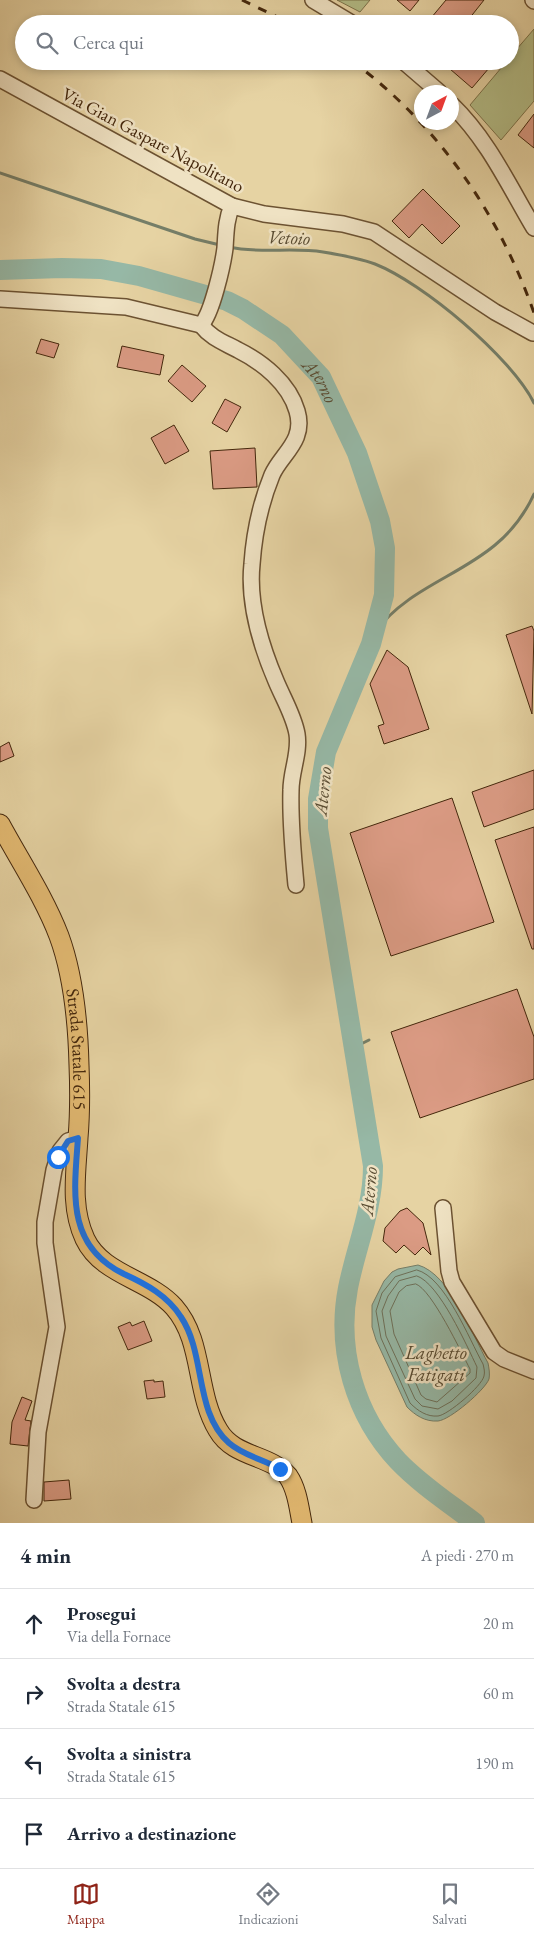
<!DOCTYPE html>
<html lang="it">
<meta charset="utf-8">
<style>
body{margin:0;font-family:"EB Garamond",serif;background:#f6f6f7;color:#1f2937}
.compass{position:absolute;left:414px;top:85px;width:45px;height:45px;border-radius:50%;background:#fff;box-shadow:0 2px 8px #0003;rotate:41deg}
.stop{position:absolute;width:15px;height:15px;margin:-11px;border:4px solid #1a73e8;border-radius:50%;background:#fff}
.stop.end{background:#1a73e8;border-color:#fff;box-shadow:0 1px 5px #0008}
.list{margin:0;padding:0;list-style:none}
h2{display:flex;justify-content:space-between;align-items:center;height:65px;margin:0;padding:0 20px;font-size:21px}
h2 small{font-size:16px;font-weight:400;color:#747a83}
.list li{display:grid;grid-template-columns:32px 1fr auto;gap:15px;align-items:center;box-sizing:border-box;height:70px;padding:0 20px;border-top:1px solid #e0e1e3}
.list b{display:block;font-size:19px;white-space:nowrap}
.list p{margin:0;font-size:16px;white-space:nowrap;color:#747a83}
.list em{font-size:16px;font-style:normal;color:#747a83}
.icon{flex:none;width:28px;height:28px;fill:none;stroke:currentColor;stroke-width:2;stroke-linecap:round;stroke-linejoin:round}
.map{position:relative;flex:none;width:534px;height:1523px;overflow:hidden}
.search{position:absolute;background:#fff;box-shadow:0 2px 8px #0003;left:15px;right:15px;top:15px;height:55px;display:flex;align-items:center;gap:12px;box-sizing:border-box;padding:0 18px;border-radius:28px;color:#747a83;font-size:19px}
.sheet{height:345px;background:#fff}
nav{display:flex;justify-content:space-around;align-items:center;box-sizing:border-box;height:70px;border-top:1px solid #e0e1e3;background:#fff;font-size:14px;color:#747a83}
nav a{display:grid;justify-items:center;gap:2px}
nav .on{color:#8f2418}
.map>svg:first-child{display:block}
</style>
<div class="map">
<svg width="534" height="1523" viewBox="0 0 534 1523">
<rect width="100%" height="100%" fill="#e6d3a3"/>
<filter id="stains"><feTurbulence type="fractalNoise" baseFrequency=".004" numOctaves="4"/><feColorMatrix values="0 0 0 0 .2 0 0 0 0 .09 0 0 0 0 .02 0 0 0 .5 -.17"/></filter>
<radialGradient id="worn" r=".72"><stop offset=".6" stop-color="#630" stop-opacity="0"/><stop offset="1" stop-color="#630" stop-opacity=".3"/></radialGradient>
<g fill="#b3bc86" stroke="#7c7249">
<path d="M337,0H370L360,12Z"/>
<path d="M534,29V101L501,140L470,105L507,61H510V57Z"/>
</g>
<path fill="#96b8a6" stroke="#757e68" d="M418,1265C450,1274 472,1334 488,1363C489,1368 490,1374 489,1379C485,1390 450,1420 438,1421C425,1422 415,1415 407,1407L376,1340L372,1327V1305L384,1281L392,1272L398,1269Z"/>
<g fill="none" stroke-linecap="round" stroke-linejoin="round">
<g stroke="#6d7059" stroke-width="1">
<path d="M417,1270C445,1277 469,1339 483,1364C484,1368 485,1372 484,1376C482,1386 448,1415 438,1416C427,1417 418,1411 410,1403L381,1338L376,1311L382,1293L395,1277Z"/>
<path d="M417,1276C439,1283 467,1346 477,1367L476,1378L452,1401L438,1409L422,1406L415,1399L386,1336L382,1311L388,1296L399,1281Z"/>
<path d="M416,1284C432,1290 461,1352 470,1369V1373L437,1402L426,1399L421,1395L394,1334L390,1311L399,1292L406,1286Z"/>
</g>
<g stroke="#757e68" stroke-width="3">
<path d="M0,173L195,239L220,245"/>
<path d="M229,247C260,254 292,247 323,252C341,255 359,258 375,264C423,283 511,357 534,403"/>
<path d="M375,632C420,572 498,573 534,494"/>
<path d="M354,1052L359,1045L369,1040"/>
</g>
<path stroke="#96b8a6" stroke-width="20" id="s1" d="M0,270L62,268L101,269L139,276L227,301L243,309L282,335L321,377L357,453L380,521L385,548L384,595L371,644L326,752L318,799V828L373,1166C373,1209 356,1247 348,1288C336,1350 355,1415 398,1461C421,1485 449,1503 475,1523"/>
</g>
<g fill="#db9b84" stroke="#44270c">
<path d="M397,0H419L410,11Z"/>
<path d="M446,0H484L465,24H426Z"/>
<path d="M456,61H495L472,88L450,69Z"/>
<path d="M534,114V148L518,135Z"/>
<path d="M423,189L460,226L442,244L422,224L409,238L392,221Z"/>
<path d="M41,339L59,344L54,358L36,353Z"/>
<path d="M122,346L164,355L160,375L117,367Z"/>
<path d="M182,365L206,386L192,402L168,381Z"/>
<path d="M225,399L241,407L227,432L212,423Z"/>
<path d="M174,425L189,451L165,464L151,438Z"/>
<path d="M255,448L257,487L213,489L210,451Z"/>
<path d="M532,626L534,631L532,714L506,635Z"/>
<path d="M387,650L408,667L429,729L384,744L378,726L384,724L370,684Z"/>
<path d="M9,742L14,756L0,762V747Z"/>
<path d="M534,770V809L484,827L472,792Z"/>
<path d="M452,798L494,922L391,956L350,833Z"/>
<path d="M534,827V949H532L495,840Z"/>
<path d="M517,989L534,1037V1079L420,1118L391,1032Z"/>
<path d="M407,1208L423,1223L431,1255L423,1247L415,1255L404,1245L396,1253L383,1241L385,1228L400,1211Z"/>
<path d="M144,1321L152,1341L128,1350L118,1327L130,1322L132,1326Z"/>
<path d="M154,1380V1382L163,1381L165,1397L147,1399L144,1381Z"/>
<path d="M22,1397L32,1401L25,1420L31,1421L28,1446L10,1444L12,1422Z"/>
<path d="M69,1480L71,1499L44,1501V1482Z"/>
</g>
<g fill="none" stroke-linecap="round" stroke-linejoin="round">
<defs>
<g id="minor">
<path d="M313,0L353,24"/>
<path d="M533,0L534,1"/>
<path d="M403,61L439,92"/>
<path d="M0,79L232,206L264,214L343,224L374,232L495,312L533,333"/>
<path d="M452,105C488,140 508,184 534,228"/>
<path d="M0,299L126,307L201,325C212,314 223,264 225,248C226,233 226,219 232,206"/>
<path d="M201,325C211,338 223,342 238,350C262,362 289,383 297,411C306,441 281,454 272,475C261,502 254,535 252,564C248,602 261,646 276,681C283,698 294,716 297,734C300,753 291,771 291,790C290,822 293,853 296,885"/>
<path d="M443,1208L449,1271L452,1282L494,1352L504,1359L534,1371"/>
<path d="M34,1500L38,1432L57,1327L45,1243V1222L54,1170L60,1151L68,1141L78,1138"/>
</g>
<g id="major">
<path id="s2" d="M0,824C20,861 44,897 59,936C73,974 78,1025 79,1065C80,1090 80,1114 78,1138C76,1173 70,1207 85,1239C102,1275 149,1279 174,1307C204,1341 195,1392 218,1430C234,1458 270,1454 288,1476C297,1489 299,1508 302,1523"/>
</g>
</defs>
<use href="#minor" stroke="#6c5232" stroke-width="18"/>
<use href="#major" stroke="#44270c" stroke-width="21"/>
<use href="#minor" stroke="#efe2c3" stroke-width="15"/>
<use href="#major" stroke="#e3ba72" stroke-width="19"/>
<g stroke="#44270c" stroke-width="3" stroke-dasharray="9 9" stroke-linecap="butt">
<path d="M242,0L292,24"/>
<path d="M352,61C437,124 499,213 534,313"/>
</g>
</g>
<g fill="none" stroke-linecap="round" stroke-linejoin="round">
<path stroke="#1a73e8" stroke-width="6" d="M58,1157L68,1141L78,1138C74,1193 66,1246 124,1274C146,1284 168,1296 181,1317C206,1354 194,1412 229,1443C244,1456 263,1459 280,1469"/>
</g>
<g text-anchor="middle" stroke-width="5" stroke-linejoin="round" paint-order="stroke">
<g font-size="18" fill="#44270c" stroke="#efe2c3">
<text transform="translate(153 140) rotate(28)" y="6">Via Gian Gaspare Napolitano</text>
<text dy="6" stroke="none"><textPath href="#s2" startOffset="242">Strada Statale 615</textPath></text>
</g>
<g font-size="19" font-style="italic" fill="#584b32" stroke="#efe2c3">
<text transform="translate(289 237) rotate(2)" y="7">Vetoio</text>
<text dy="7" stroke="none"><textPath href="#s1" startOffset="356">Aterno</textPath></text>
<text transform="translate(322 791) rotate(-84)" y="7">Aterno</text>
<text transform="translate(368 1191) rotate(-85)" y="7">Aterno</text>
<text x="436" y="1359">Laghetto<tspan x="436" dy="22">Fatigati</tspan></text>
</g>
</g>
<rect width="100%" height="100%" filter="url(#stains)"/>
<rect width="100%" height="100%" fill="url(#worn)"/>
</svg>
<svg class="compass" viewBox="-18 -18 36 36"><path d="M0-13l5 13h-10z" fill="#e53935"/><path d="M0 13l5-13h-10z" fill="#747a83"/></svg>
<div class="stop" style="left:58px;top:1157px"></div>
<div class="stop end" style="left:280px;top:1469px"></div>
<div class="search"><svg class="icon" aria-label="search" viewBox="0 0 24 24"><circle cx="10" cy="10" r="6"/><path d="M15 15l6 6"/></svg>Cerca qui</div>
</div>
<section class="sheet">
<h2>4 min<small>A piedi · 270 m</small></h2>
<ul class="list">
<li><svg class="icon" aria-label="ahead" viewBox="0 0 24 24"><path d="M12 20V5M6 11l6-6 6 6"/></svg><div><b>Prosegui</b><p>Via della Fornace</p></div><em>20 m</em></li>
<li><svg class="icon" aria-label="right" viewBox="0 0 24 24"><path d="M7 20v-9h11M14 6l5 5-5 5"/></svg><div><b>Svolta a destra</b><p>Strada Statale 615</p></div><em>60 m</em></li>
<li><svg class="icon" aria-label="left" viewBox="0 0 24 24"><path d="M17 20v-9H6M10 6l-5 5 5 5"/></svg><div><b>Svolta a sinistra</b><p>Strada Statale 615</p></div><em>190 m</em></li>
<li><svg class="icon" aria-label="arrive" viewBox="0 0 24 24"><path d="M6 21V4h12l-3 4 3 4H6"/></svg><div><b>Arrivo a destinazione</b></div></li>
</ul>
</section>
<nav>
<a class="on"><svg class="icon" aria-label="map" viewBox="0 0 24 24"><path d="M3 6l6-2 6 2 6-2v14l-6 2-6-2-6 2zM9 4v14M15 6v14"/></svg>Mappa</a>
<a><svg class="icon" aria-label="directions" viewBox="0 0 24 24"><path d="M12 3l9 9-9 9-9-9zM9 14v-3h6M13 9l2 2-2 2"/></svg>Indicazioni</a>
<a><svg class="icon" aria-label="saved" viewBox="0 0 24 24"><path d="M7 4h10v16l-5-4-5 4z"/></svg>Salvati</a>
</nav>
